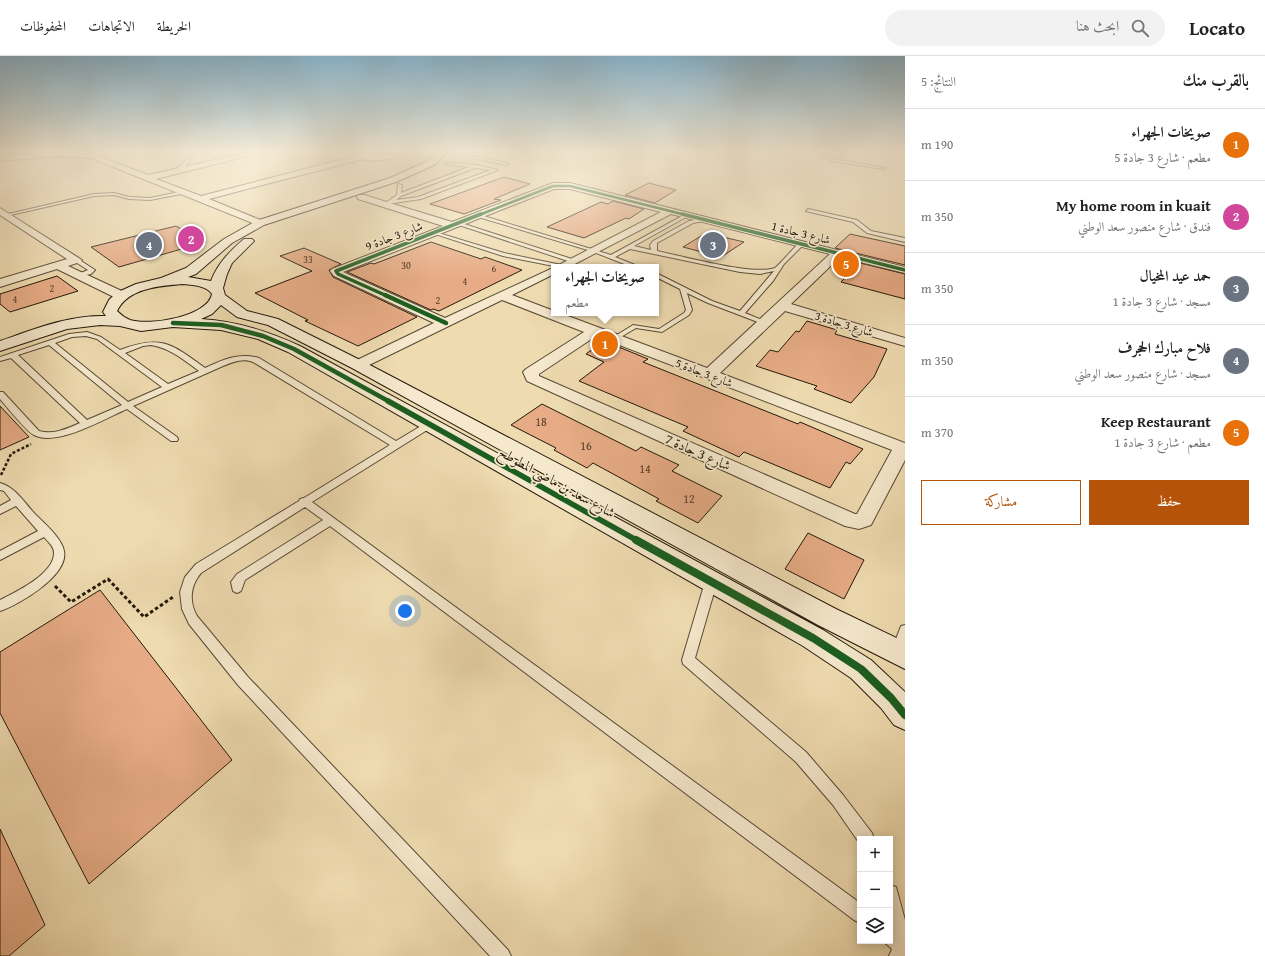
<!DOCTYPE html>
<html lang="ar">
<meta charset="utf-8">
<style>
body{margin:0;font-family:"Gentium Book Plus",Amiri,serif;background:#f2f2f2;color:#222;direction:rtl}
.controls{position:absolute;right:12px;bottom:12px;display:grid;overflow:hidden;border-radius:0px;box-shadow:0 2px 10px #0003}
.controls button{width:36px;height:36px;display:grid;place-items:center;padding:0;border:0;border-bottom:1px solid #e0e0e0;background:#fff;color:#222;font:20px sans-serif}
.you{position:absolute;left:405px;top:555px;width:14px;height:14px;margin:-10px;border:3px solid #fff;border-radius:50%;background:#1a73e8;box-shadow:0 0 0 6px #1a73e833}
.badge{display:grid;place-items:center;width:26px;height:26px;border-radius:50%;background:#b45309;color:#fff;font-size:13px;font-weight:700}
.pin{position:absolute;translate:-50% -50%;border:2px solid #fff;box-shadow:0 1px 4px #0006}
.popup{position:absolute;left:551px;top:208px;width:108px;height:52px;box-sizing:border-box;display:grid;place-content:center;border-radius:0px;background:#fff;filter:drop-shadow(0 1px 3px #0005);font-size:13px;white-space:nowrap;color:#767676}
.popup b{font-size:15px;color:#222}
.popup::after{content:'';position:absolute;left:50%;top:100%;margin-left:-8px;border:8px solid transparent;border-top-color:#fff}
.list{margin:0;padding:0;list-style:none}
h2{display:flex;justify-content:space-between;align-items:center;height:52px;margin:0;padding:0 16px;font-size:17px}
h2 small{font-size:13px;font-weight:400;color:#767676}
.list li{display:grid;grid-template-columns:26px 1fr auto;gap:12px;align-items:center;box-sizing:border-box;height:72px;padding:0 16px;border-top:1px solid #e0e0e0}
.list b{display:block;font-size:15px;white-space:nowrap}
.list p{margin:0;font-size:13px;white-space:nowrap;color:#767676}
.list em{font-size:13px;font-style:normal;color:#767676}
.actions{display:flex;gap:8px;padding:12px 16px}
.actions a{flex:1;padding:9px 0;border:1px solid #b45309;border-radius:0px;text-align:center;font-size:14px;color:#b45309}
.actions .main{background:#b45309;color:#fff}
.icon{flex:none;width:22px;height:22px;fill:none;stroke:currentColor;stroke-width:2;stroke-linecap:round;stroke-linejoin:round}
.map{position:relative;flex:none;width:905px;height:900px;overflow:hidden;direction:ltr}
header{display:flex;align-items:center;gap:24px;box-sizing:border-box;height:56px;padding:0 20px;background:#fff;border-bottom:1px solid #e0e0e0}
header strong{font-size:19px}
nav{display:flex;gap:22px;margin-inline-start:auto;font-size:14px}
.search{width:280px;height:36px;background:#f2f2f2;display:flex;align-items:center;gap:10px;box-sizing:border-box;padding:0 14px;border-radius:22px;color:#767676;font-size:15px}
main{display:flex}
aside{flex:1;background:#fff}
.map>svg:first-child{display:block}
</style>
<header>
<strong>Locato</strong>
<div class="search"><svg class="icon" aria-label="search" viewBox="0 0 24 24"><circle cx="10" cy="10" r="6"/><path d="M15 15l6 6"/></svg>ابحث هنا</div>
<nav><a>الخريطة</a><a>الاتجاهات</a><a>المحفوظات</a></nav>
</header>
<main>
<aside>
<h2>بالقرب منك<small>النتائج: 5</small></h2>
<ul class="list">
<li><span class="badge" style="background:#e8710a">1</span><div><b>صويخات الجهراء</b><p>مطعم · شارع 3 جادة 5</p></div><em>190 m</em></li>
<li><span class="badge" style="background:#d1479c">2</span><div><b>My home room in kuait</b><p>فندق · شارع منصور سعد الوطني</p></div><em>350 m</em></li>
<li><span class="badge" style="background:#6b7280">3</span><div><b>حمد عيد المخيال</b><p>مسجد · شارع 3 جادة 1</p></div><em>350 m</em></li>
<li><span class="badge" style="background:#6b7280">4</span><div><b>فلاح مبارك الحجرف</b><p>مسجد · شارع منصور سعد الوطني</p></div><em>350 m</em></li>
<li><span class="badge" style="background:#e8710a">5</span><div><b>Keep Restaurant</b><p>مطعم · شارع 3 جادة 1</p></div><em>370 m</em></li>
</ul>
<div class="actions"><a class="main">حفظ</a><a>مشاركة</a></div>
</aside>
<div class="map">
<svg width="905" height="900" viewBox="0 0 905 900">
<rect width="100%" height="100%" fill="#efdbb0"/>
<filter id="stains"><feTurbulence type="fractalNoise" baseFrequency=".005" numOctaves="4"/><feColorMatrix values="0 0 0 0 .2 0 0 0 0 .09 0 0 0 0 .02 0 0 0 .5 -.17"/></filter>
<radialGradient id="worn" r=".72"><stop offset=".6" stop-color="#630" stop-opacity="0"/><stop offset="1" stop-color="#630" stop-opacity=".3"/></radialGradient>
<g fill="#e7ac86" stroke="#23180a">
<path d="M504,121L530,128L494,143L501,144L464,158L430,148Z"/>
<path d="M649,127L676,134L655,147L625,139Z"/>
<path d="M613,145L644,153L629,163L626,162L584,182L547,171L601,146L608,148Z"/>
<path d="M176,170L206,186L119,211L91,191Z"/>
<path d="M706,177L744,186L721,201L683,191Z"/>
<path d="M850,178L905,190V209L835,192Z"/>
<path d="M431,186L481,203L485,201L522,214L439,255L433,253L431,254L347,216L371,207L374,208Z"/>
<path d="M304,192L341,208L329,214L333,221L417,261L358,290L305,265L308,264L255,237L312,215L280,200Z"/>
<path d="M860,207L905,218V243L841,226Z"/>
<path d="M57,220L78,235L10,256L0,248V238Z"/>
<path d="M807,265L837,274L835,278L887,293L874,321L851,347L814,333L817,330L756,310L770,294L778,296L796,275L799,276Z"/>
<path d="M604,285L648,303L643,306L798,368L800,366L863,393L850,408L846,406L830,432L744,396L739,401L683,375L688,371L579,325L604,306L586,298Z"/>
<path d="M542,348L636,395L641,391L679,409L672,415L722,440L698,467L656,445L659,443L593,407L587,412L554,394L556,392L511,369Z"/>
<path d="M0,350L29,381L0,394Z"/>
<path d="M808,477L864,504L844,543L785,513Z"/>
<path d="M100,534L232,704L89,828L0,657V596Z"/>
<path d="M0,773L45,869L9,900H0Z"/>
</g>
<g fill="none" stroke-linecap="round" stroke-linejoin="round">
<defs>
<g id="lane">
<path d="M8,96H14L24,101L21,102Z"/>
<path d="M189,96H193C190,105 185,115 175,116V114L186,105Z"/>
<path d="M818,96L834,103L885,112L883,113L833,105L815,97Z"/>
<path d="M457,97L507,107L509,108L507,109L456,99Z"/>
<path d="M445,106L477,109L498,114L421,143L387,148V146L397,139L398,128L402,129L401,137L469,111L446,108ZM475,112L491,114L418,141L396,144L401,140Z"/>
<path d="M184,135L186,137L150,144L129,143L114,139L94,140L6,160L4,159L94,138L114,137L129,141L150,142Z"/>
<path d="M808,153L857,164L871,175L905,182V186L867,177L853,166L806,155Z"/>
<path d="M477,158L611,199L684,159L686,161L634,190L651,194L650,189L653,185L689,165L701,163L703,165L693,167L657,187V195C682,200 753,220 775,212C777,211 794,192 798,188L803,189L784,208L773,225L745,257L767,266V268H763L708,247L687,237L692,254L689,259L662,276L636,272L614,285L612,284V282L633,269L659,273L684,257L686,254L680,233L656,221V217L712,245L740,255L774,215L760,218L740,216L630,193L615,201L640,211H632L591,195L475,160Z"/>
<path d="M458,166L575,204L576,205L571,206L456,168Z"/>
<path d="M432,175L504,197L571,211H559L503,200L432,177Z"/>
<path d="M74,203H78L95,214L91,218L76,221V219L88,214L74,205Z"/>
<path d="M87,276L101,281L120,294C161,278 172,288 205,312C222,304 239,296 259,302L396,385L426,367H432L433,369L432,371L312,446L860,847V867L854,864L330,470L245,524L241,535L237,537L233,535L231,526L237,518L323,464L305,451L201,517C190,530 189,546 197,560L248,621L508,894L511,900H490L238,629L189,568L182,553L180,536L185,521L196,508L299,445L300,443L304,442L390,389L253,306C243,302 233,306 223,310L133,350L177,381L178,383L177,385H171L127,353C104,363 57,391 34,379C27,376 6,350 0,343V336H3L39,375C54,379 66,373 80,367L11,302L0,305V301L69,278ZM86,280L97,283L162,331L128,346L55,287L72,281ZM49,289L122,349L87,364L18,299ZM151,289C170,292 184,304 199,315L168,328L125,297L143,290Z"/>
<path d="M0,427C15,431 24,446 34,457C43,466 62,482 64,495C69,519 19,549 0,555V544C16,536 54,518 54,497C54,490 48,486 44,481L0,504V495L38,475L16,450L0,458V450L11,444L4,435L0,434Z"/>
<path d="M711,521L715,523L717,526L695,602L806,696L843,739L872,777L874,783H860V788L833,749L796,706L683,608L682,604L705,526L707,523Z"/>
<path d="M905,569V591L901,600L897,602L893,600L891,596L901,570Z"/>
<path d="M890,829L896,831L905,864V900H889L892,893L883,885H890Z"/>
</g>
<g id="street">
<path d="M51,96L92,98L148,119L250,96H264L156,123L201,140L370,96H383L376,99L395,96H409C402,102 371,107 363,103L209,143L263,165L265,167L260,170L91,102L57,100L0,105V101Z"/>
<path d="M553,127H570L905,211V217L840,201L791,248L905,282V290L785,255L720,317L905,387V404L871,469L859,473L845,470L527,325L523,316L526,313L584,276L502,244L363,312L358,313L353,312L351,309L353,306L434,267L334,220L330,215L332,213L443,170L358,143L357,141L358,139H364L452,166ZM554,133H570L661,156L555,211L445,262L343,216ZM671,158L830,198L707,312L560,257H554V255L512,239L554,218V211H569ZM596,280L892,394L857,458H855L539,320V318Z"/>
<path d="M0,152L82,204L80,206L68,210L126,237L128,240L126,243H118L57,213L0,231V223L67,203L0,159Z"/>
</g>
<path id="secondary" d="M438,96H447L434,109L396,126L264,169L232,187L196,218L188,221L211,225C218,207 230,195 244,183H252L254,185L232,207L227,218L223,232L225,239L247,255L278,263L364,306L836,553L905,586V613L818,569L352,312L268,269L237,261L221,249L212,258L201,263C236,265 268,275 300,290L823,574L871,604L905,636V674L894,669L881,652L851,622L803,590L288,296L258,283L221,274L173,271L141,275L120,270L100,269L67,273L0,295V285C35,273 69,259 106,260L103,256L109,244L116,237L136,228L161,222L186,212L224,183L256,165L390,122L428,105ZM182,228C192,229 206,229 212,238C208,261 149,270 130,264C125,262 121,259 117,255C128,232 159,230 182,228Z"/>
</defs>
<use href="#lane" stroke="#564934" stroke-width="2"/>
<use href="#street" stroke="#564934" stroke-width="2"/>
<use href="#secondary" stroke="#23180a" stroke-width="2"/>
<path stroke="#23180a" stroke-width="2.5" stroke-dasharray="3 2" stroke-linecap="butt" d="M1,419L11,398L31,388"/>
<path stroke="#23180a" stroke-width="3" stroke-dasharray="3.5 2.5" stroke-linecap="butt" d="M55,530L71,546L108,523L144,561L173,541"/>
<use href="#lane" fill="#f5e8cc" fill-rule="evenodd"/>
<use href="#street" fill="#f5e8cc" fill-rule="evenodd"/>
<use href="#secondary" fill="#f5e8cc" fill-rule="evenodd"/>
<defs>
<path id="cycleway-far4" d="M479,159L553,130H570L686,159"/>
<g id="cycleway-far3">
<path d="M682,158L905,214"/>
<path d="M387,240L338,218L336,215L481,158"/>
</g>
<g id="cycleway-far2">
<path d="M385,239L446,267"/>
<path d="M173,267L221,269L263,280L294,293L390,346"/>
</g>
<path id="cycleway-far1" d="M388,345L638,485"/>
<path id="cycleway" d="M636,484L813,582L861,613L891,642L905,659"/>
</defs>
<use href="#cycleway-far4" stroke="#f5e8cc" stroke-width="3.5"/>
<use href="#cycleway-far3" stroke="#f5e8cc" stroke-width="5"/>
<use href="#cycleway-far2" stroke="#f5e8cc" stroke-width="6"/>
<use href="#cycleway-far1" stroke="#f5e8cc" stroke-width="8"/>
<use href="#cycleway" stroke="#f5e8cc" stroke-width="10"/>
<use href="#cycleway-far4" stroke="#1b5e20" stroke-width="2.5"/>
<use href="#cycleway-far3" stroke="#1b5e20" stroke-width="3.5"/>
<use href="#cycleway-far2" stroke="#1b5e20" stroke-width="4.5"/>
<use href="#cycleway-far1" stroke="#1b5e20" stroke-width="5.5"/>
<use href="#cycleway" stroke="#1b5e20" stroke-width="8"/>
</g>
<linearGradient id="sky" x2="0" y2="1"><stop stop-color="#89b7d1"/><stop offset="0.43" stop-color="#f8efdb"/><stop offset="1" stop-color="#f8efdb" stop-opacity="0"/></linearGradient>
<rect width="905" height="222" fill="url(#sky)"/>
<g text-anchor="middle" stroke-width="3.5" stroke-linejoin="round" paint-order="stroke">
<g font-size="10" fill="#543d29">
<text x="308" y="207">33</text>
<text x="406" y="213">30</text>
<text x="494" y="216">6</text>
<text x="465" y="229">4</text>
<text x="52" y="236">2</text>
<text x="15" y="247">4</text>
<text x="438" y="248">2</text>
</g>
<g font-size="12" fill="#23180a" stroke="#f5e8cc">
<text transform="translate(801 177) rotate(14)" y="4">شارع 3 جادة 1</text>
<text transform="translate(394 180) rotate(-21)" y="4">شارع 3 جادة 9</text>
<text transform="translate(844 268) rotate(17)" y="4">شارع 3 جادة 3</text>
<text transform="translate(704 317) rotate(21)" y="4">شارع 3 جادة 5</text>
</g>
<g font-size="12" fill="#543d29">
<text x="541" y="370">18</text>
<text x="586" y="394">16</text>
<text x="645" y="417">14</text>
<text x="689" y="447">12</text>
</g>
<g font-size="14" fill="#23180a" stroke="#f5e8cc">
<text transform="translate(698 396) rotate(24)" y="5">شارع 3 جادة 7</text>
<text transform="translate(557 426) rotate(29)" y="5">شارع سعد بن ماضي المطوطح</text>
</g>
</g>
<rect width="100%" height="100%" filter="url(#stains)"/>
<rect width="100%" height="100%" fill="url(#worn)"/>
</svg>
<div class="controls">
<button>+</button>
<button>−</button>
<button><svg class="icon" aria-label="layers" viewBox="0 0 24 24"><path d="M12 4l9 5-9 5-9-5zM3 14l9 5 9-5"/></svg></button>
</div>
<div class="you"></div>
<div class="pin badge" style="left:605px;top:288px;background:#e8710a">1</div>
<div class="popup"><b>صويخات الجهراء</b>مطعم</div>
<div class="pin badge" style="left:191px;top:183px;background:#d1479c">2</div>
<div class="pin badge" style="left:713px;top:189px;background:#6b7280">3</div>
<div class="pin badge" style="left:149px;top:189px;background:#6b7280">4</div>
<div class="pin badge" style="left:846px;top:208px;background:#e8710a">5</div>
</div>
</main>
